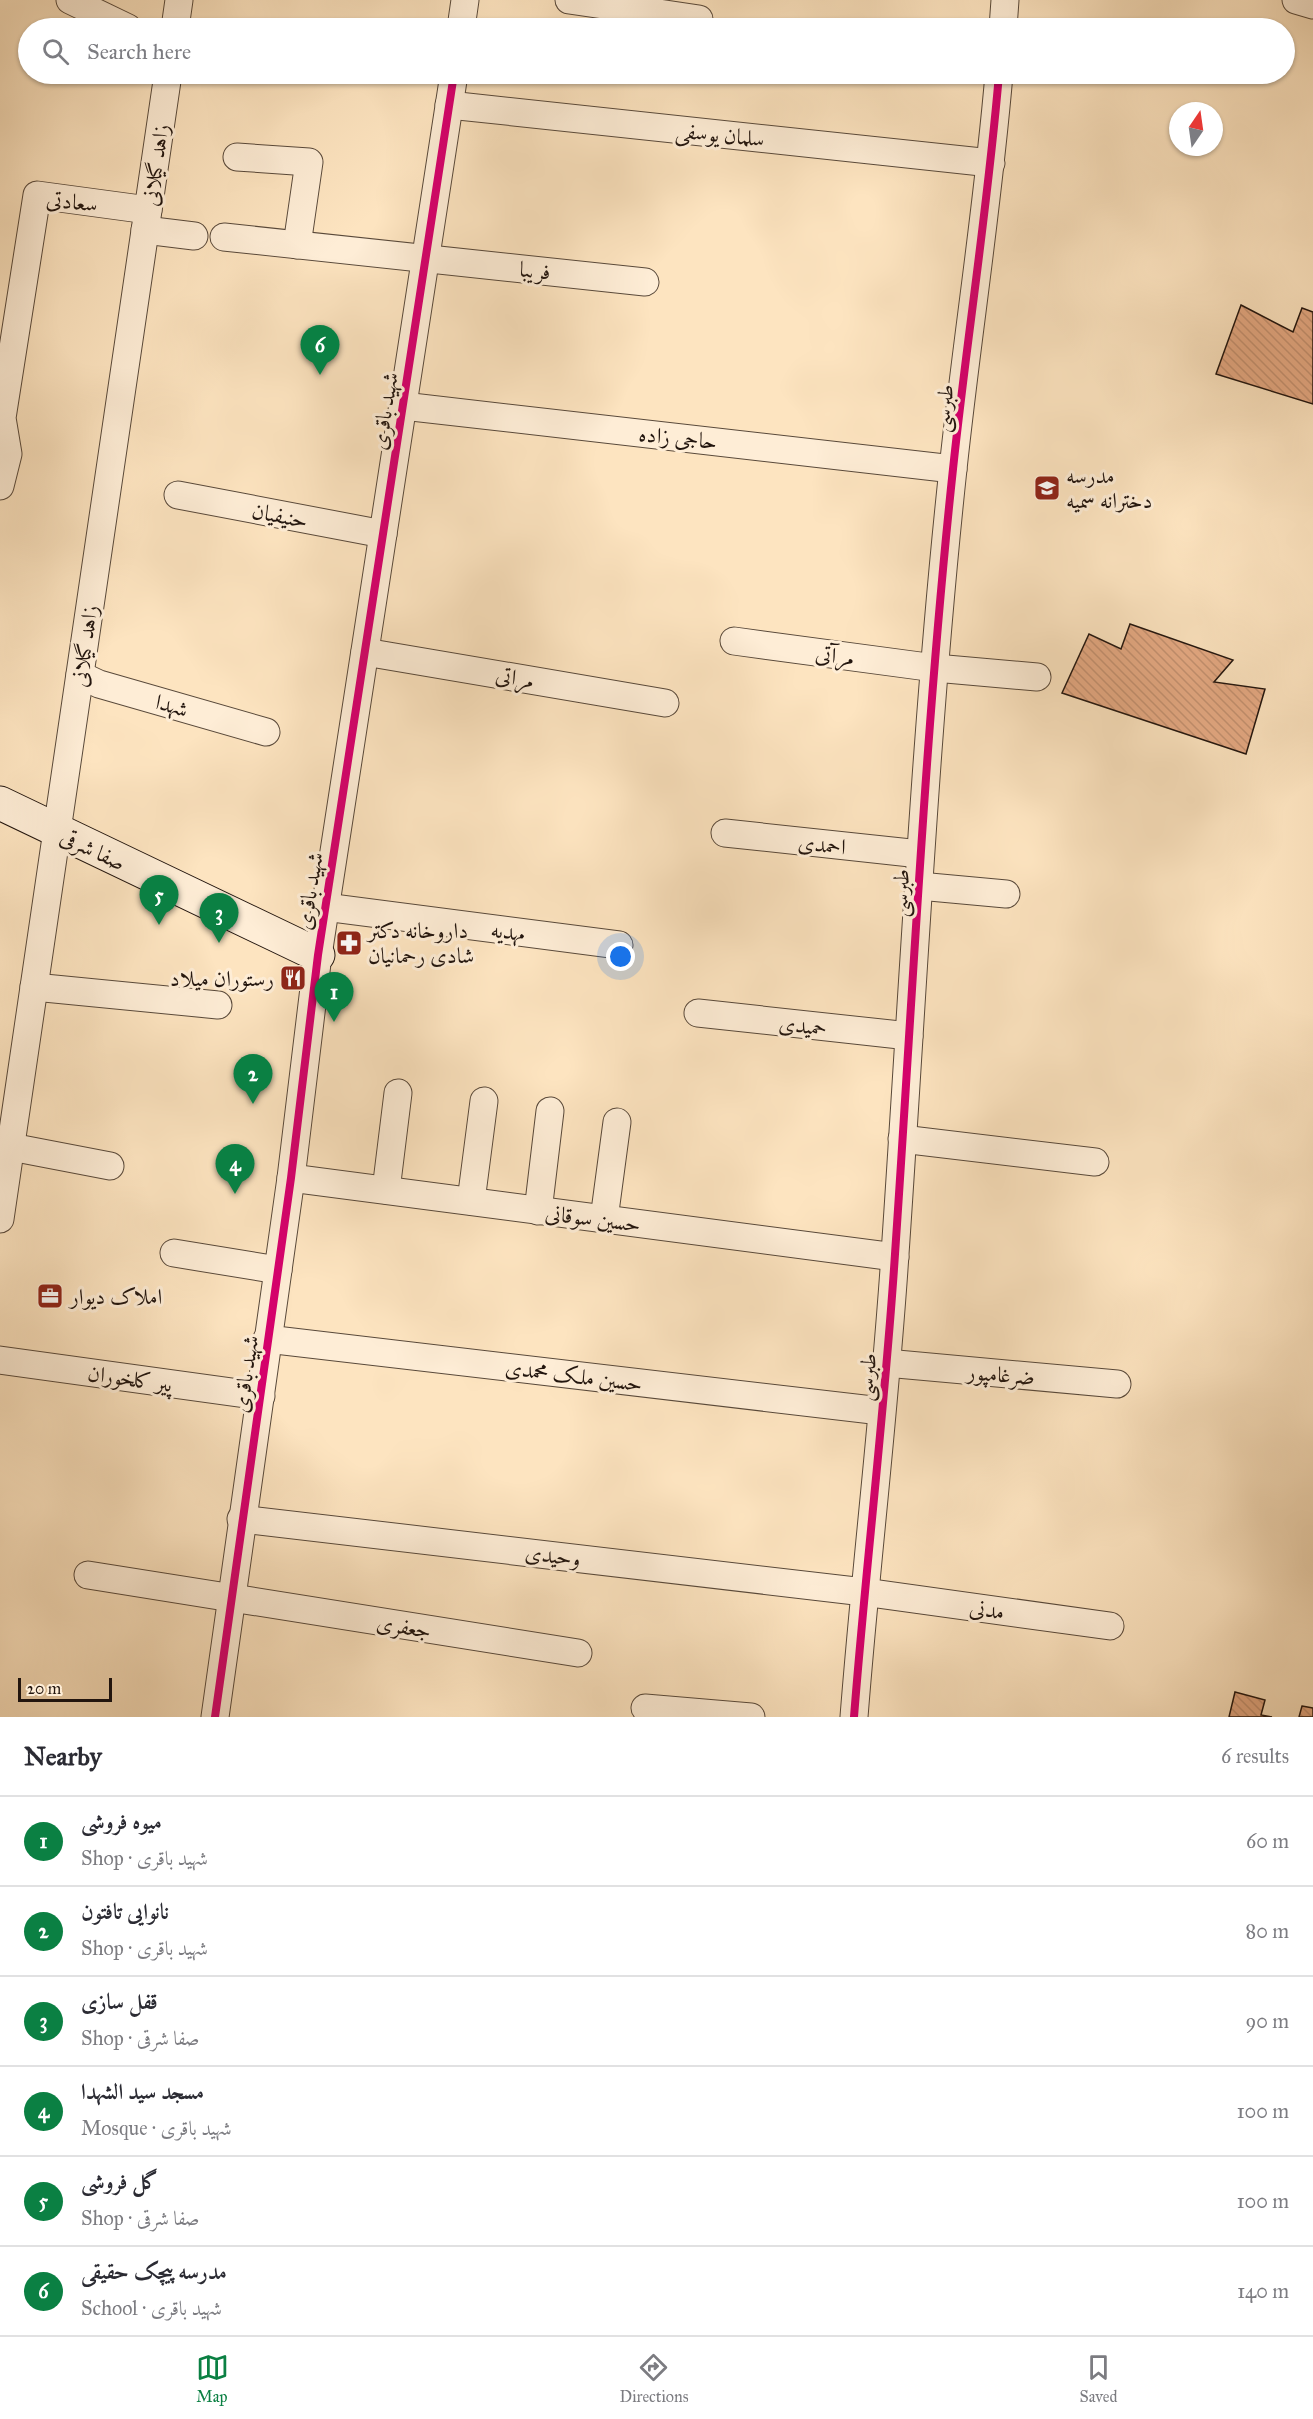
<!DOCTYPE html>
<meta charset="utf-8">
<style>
body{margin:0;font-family:"IM FELL Great Primer",Amiri,serif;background:#f7f7f7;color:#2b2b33}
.compass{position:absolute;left:1169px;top:102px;width:54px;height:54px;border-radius:50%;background:#fff;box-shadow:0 2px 4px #0004;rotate:13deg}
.scale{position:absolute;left:18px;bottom:15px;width:94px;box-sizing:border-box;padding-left:6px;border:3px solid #22150e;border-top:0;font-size:16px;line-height:21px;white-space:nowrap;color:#22150e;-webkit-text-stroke:4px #feedd6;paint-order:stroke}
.you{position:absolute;left:621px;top:957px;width:21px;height:21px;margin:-15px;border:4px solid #fff;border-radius:50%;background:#1a73e8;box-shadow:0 0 0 9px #1a73e833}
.badge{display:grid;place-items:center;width:39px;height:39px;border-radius:50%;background:#0b8043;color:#fff;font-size:20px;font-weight:700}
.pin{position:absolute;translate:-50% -50px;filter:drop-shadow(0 2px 3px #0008)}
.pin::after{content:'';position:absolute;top:32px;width:21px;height:18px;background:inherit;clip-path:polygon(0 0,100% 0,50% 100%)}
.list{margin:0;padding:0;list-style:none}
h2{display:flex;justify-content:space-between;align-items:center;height:78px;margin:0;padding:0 24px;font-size:26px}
h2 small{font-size:20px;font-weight:400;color:#7c7c81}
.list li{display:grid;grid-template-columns:39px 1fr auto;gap:18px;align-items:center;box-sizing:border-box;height:90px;padding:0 24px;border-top:2px solid #e1e1e2}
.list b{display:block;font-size:22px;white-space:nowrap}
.list p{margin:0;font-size:20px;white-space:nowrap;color:#7c7c81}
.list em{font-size:20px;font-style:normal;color:#7c7c81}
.icon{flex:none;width:33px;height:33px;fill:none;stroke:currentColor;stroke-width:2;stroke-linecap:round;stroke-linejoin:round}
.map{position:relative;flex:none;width:1313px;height:1717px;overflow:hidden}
.search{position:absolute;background:#fff;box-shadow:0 2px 4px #0004;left:18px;right:18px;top:18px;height:66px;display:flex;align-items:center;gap:15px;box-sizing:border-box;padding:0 21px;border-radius:33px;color:#7c7c81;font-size:22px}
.sheet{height:618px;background:#fff}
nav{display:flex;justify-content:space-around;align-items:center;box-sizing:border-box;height:84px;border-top:2px solid #e1e1e2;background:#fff;font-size:16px;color:#7c7c81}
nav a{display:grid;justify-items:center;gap:3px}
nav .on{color:#0b8043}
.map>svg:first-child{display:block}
</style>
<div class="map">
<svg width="1313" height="1717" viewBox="0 0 1313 1717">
<defs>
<pattern id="building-back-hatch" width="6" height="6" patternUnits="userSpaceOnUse" patternTransform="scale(1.5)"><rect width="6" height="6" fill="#e5a983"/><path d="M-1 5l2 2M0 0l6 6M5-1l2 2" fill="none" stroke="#c49170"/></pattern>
</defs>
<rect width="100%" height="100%" fill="#fde4c0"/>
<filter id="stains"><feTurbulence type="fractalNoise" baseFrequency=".00333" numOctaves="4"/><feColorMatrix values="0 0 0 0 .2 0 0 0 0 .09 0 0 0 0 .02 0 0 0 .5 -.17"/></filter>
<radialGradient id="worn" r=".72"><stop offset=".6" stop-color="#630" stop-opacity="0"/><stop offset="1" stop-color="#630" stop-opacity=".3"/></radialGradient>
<g fill="url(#building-back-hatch)" stroke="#22150e" stroke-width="1.5">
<path d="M1241,305L1293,332L1302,308L1313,312V404L1216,374Z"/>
<path d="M1130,624L1233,660L1214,682L1265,689L1246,754L1062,693L1089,634L1121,649Z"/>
<path d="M1235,1692L1265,1700L1261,1715L1272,1717H1229Z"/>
<path d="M1302,1706L1313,1708V1717H1299Z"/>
</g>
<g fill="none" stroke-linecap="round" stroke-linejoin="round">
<defs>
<g id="street">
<path d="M70,0L128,28"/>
<path d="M569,0L699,19"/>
<path d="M1296,0L1313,5"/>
<path d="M175,28L179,0"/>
<path d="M461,28L465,0"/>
<path d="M1003,28L1005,0"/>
<path d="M449,105L991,163"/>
<path d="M237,157L309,162L297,245"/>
<path d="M145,230L194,236"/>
<path d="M224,237L645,282"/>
<path d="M403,406L953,469"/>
<path d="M0,486L8,454L2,418L37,195L148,210"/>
<path d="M178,495L383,534"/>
<path d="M734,641L935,668L1037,677"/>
<path d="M365,652L665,703"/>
<path d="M80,675L99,684L266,732"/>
<path d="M725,833L920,854"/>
<path d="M919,886L1006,894"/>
<path d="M325,907L619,945"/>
<path d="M34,987L218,1005"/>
<path d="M698,1013L909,1036"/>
<path d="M902,1139L1095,1162"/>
<path d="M11,1147L110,1166"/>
<path d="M291,1178L895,1257"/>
<path d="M386,1190L398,1093"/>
<path d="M471,1201L484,1101"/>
<path d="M538,1211L550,1111"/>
<path d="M0,1219L168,74"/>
<path d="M604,1219L617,1122"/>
<path d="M174,1253L278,1270"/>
<path d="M267,1339L881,1411"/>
<path d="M0,1360L261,1396"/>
<path d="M886,1363L1117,1384"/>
<path d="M241,1519L864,1592L1110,1626"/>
<path d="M88,1575L578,1653"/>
<path d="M645,1708L751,1717"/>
<path d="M215,1717L291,1178L318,955L454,74"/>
<path d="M854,1717C866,1563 885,1409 895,1254C913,992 925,730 953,469C967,337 988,206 999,74"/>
</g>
<path id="secondary" d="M0,803L318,955"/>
</defs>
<use href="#street" stroke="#59493a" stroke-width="29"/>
<use href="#secondary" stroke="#22150e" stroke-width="35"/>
<use href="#street" stroke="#feedd6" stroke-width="27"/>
<use href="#secondary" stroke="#feedd6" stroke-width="33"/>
<defs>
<g id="cycleway">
<path d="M215,1717L291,1178L318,955L454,74"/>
<path d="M854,1717C866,1563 885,1409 895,1254C913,992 925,730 953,469C967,337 988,206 999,74"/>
</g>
</defs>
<use href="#cycleway" stroke="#feedd6" stroke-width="11"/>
<use href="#cycleway" stroke="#d6006c" stroke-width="8"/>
</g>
<defs>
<symbol id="school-square" viewBox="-11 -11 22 22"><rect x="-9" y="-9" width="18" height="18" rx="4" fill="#8f2418" stroke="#feedd6"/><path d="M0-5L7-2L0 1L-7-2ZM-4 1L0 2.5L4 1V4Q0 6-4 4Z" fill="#fff"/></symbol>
<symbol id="pharmacy-square" viewBox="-11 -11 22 22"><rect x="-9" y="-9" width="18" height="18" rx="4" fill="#8f2418" stroke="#feedd6"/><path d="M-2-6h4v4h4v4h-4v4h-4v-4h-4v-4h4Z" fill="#fff"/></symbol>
<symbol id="restaurant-square" viewBox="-11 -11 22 22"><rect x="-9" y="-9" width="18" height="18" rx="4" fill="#8f2418" stroke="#feedd6"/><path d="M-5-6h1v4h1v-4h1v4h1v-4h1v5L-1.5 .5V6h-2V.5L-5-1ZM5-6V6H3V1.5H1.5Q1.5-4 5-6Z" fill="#fff"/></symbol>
<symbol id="office-square" viewBox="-11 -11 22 22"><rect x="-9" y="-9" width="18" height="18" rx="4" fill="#8f2418" stroke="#feedd6"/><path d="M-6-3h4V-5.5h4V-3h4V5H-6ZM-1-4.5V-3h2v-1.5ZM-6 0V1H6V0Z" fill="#fff"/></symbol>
</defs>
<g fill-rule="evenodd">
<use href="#school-square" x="1032" y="473" width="30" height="30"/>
<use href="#pharmacy-square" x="334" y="928" width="30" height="30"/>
<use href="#restaurant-square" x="278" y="963" width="30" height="30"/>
<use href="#office-square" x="35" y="1281" width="30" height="30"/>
</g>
<g text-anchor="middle" stroke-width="6" stroke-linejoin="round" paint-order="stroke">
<g font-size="22" fill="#22150e" stroke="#feedd6">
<text transform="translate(720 134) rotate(6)" y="8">سلمان یوسفی</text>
<text transform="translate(155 165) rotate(-82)" y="8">زاهد گیلانی</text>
<text transform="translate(72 201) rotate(6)" y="8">سعادتی</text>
<text transform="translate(535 270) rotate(6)" y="8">فریبا</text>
<text transform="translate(943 408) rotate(-83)" y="8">طبرسی</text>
<text transform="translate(384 411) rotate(-81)" y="8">شهید باقری</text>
<text transform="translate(678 437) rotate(6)" y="8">حاجی زاده</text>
<text transform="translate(280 515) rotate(11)" y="8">حنیفیان</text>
<text transform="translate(84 646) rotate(-82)" y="8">زاهد گیلانی</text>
<text transform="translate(835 655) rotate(8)" y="8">مرآتی</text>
<text transform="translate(515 677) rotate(10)" y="8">مراتی</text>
<text transform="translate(172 705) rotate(16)" y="8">شهدا</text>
<text transform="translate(822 844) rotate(6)" y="8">احمدی</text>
<text transform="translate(93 849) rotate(25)" y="8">صفا شرقی</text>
<text transform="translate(309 891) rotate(-81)" y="8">شهید باقری</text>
<text transform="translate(900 893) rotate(-87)" y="8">طبرسی</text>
<text transform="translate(508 931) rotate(7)" y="8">مهدیه</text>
<text transform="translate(803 1025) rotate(6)" y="8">حمیدی</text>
<text transform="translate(593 1218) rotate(7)" y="8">حسین سوقانی</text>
<text transform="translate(245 1374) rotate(-82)" y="8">شهید باقری</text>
<text transform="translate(1001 1374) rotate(5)" y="8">ضرغامپور</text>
<text transform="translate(574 1375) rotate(7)" y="8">حسین ملک محمدی</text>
<text transform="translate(866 1377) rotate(-84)" y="8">طبرسی</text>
<text transform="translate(130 1378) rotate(8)" y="8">پیر کلخوران</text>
<text transform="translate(553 1555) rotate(7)" y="8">وحیدی</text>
<text transform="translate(987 1609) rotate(8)" y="8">مدنی</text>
<text transform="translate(404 1626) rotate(9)" y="8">جعفری</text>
</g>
<g font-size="22" fill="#22150e" stroke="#feedd6" text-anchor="start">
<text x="1066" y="483">مدرسه<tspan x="1066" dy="25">دخترانه سمیه</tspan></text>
<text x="368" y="938">داروخانه دکتر<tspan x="368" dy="25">شادی رحمانیان</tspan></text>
<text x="274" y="986" text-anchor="end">رستوران میلاد</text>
<text x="70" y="1304">املاک دیوار</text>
</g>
</g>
<rect width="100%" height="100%" filter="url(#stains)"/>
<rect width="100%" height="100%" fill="url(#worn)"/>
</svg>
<svg class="compass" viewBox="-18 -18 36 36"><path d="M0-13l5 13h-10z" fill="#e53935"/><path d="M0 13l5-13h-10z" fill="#7c7c81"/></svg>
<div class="scale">20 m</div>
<div class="you"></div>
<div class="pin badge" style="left:334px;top:1022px">1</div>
<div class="pin badge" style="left:253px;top:1104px">2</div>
<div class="pin badge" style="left:219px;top:943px">3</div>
<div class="pin badge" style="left:235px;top:1194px">4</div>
<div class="pin badge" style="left:159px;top:925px">5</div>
<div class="pin badge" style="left:320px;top:375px">6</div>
<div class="search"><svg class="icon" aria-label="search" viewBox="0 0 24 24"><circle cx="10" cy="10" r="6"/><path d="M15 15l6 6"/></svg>Search here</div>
</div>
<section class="sheet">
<h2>Nearby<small>6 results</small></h2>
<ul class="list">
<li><span class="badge">1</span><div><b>میوه فروشی</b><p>Shop · شهید باقری</p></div><em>60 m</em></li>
<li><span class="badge">2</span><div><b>نانوایی تافتون</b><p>Shop · شهید باقری</p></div><em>80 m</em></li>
<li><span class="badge">3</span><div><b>قفل سازی</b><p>Shop · صفا شرقی</p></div><em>90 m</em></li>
<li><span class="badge">4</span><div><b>مسجد سید الشهدا</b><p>Mosque · شهید باقری</p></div><em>100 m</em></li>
<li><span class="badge">5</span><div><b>گل فروشی</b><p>Shop · صفا شرقی</p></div><em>100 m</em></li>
<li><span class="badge">6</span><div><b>مدرسه پیچک حقیقی</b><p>School · شهید باقری</p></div><em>140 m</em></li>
</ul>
</section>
<nav>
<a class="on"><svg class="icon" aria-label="map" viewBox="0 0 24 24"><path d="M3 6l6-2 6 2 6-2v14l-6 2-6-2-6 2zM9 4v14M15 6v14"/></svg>Map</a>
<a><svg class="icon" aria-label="directions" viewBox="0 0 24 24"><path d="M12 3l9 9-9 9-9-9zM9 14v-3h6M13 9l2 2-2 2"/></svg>Directions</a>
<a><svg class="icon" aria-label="saved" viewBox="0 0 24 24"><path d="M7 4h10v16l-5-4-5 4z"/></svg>Saved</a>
</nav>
